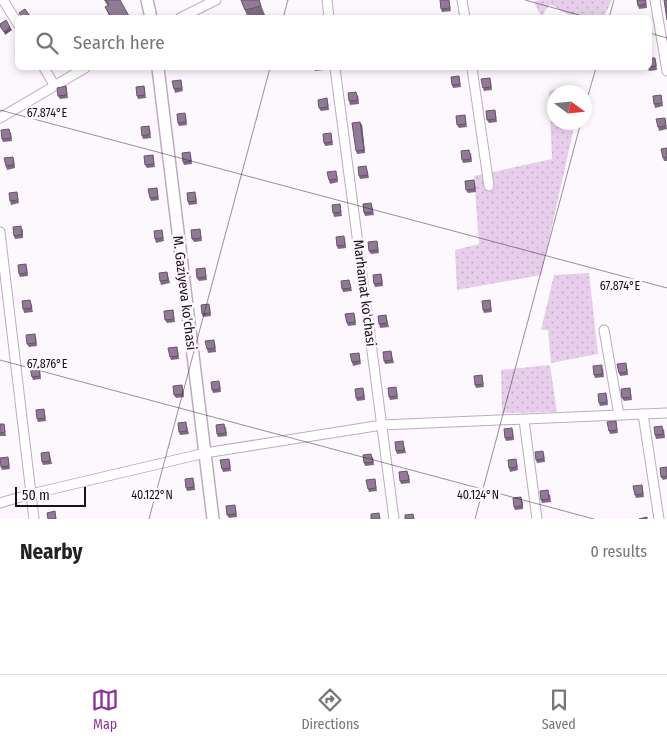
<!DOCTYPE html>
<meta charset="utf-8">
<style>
body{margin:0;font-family:"Fira Sans Condensed",sans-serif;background:#f2f2f2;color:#222}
.compass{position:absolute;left:547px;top:85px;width:45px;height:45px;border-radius:50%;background:#fff;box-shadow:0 2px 8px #0003;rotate:105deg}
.scale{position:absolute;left:15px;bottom:12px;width:71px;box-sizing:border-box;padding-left:5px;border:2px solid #19111b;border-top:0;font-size:14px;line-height:18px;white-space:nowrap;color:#19111b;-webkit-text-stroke:4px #fdf8fd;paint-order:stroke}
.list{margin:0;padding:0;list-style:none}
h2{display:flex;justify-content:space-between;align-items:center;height:65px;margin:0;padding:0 20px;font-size:21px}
h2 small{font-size:16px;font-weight:400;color:#767676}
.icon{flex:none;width:28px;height:28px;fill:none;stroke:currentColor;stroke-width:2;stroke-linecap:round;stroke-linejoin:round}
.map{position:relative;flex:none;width:667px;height:519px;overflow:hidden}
.search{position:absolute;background:#fff;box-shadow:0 2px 8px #0003;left:15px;right:15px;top:15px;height:55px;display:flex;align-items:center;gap:12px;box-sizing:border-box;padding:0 18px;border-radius:8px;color:#767676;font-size:19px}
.sheet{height:155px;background:#fff}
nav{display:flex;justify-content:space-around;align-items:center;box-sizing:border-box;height:70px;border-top:1px solid #e0e0e0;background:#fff;font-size:14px;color:#767676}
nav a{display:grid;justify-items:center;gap:2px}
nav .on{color:#8b319c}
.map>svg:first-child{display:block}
</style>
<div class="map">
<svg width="667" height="519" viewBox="0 0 667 519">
<defs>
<pattern id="grass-dots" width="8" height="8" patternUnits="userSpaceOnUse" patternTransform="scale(1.25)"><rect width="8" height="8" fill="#e7cfeb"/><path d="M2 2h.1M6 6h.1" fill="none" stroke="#c6b1c9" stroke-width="1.8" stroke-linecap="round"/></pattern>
</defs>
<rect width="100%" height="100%" fill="#fdf8fd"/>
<g fill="url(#grass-dots)">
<path d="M541,0H612L604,17H572L550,4L541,17L534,1Z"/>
<path d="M554,89L559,92H554V122L575,123L541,275L457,290L455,250L479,244L474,176L552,159L549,92Z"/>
<path d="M589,273L598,354L551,363L548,330H541L554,275Z"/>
<path d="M550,365L557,412L502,413L501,370Z"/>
</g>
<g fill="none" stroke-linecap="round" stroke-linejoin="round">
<defs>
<g id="minor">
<path d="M3,0L18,24"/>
<path d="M327,0L329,18"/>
<path d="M462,0L465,18"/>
<path d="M655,0L667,71"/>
<path d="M180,18L216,0"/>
<path d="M44,68L55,86"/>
<path d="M335,68L394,519"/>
<path d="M472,68L489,186"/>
<path d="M0,118L85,68"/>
<path d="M0,232L34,519"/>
<path d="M604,330L619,415"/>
<path d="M643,414L659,519"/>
<path d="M524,420L537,519"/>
<path d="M0,503L31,494L205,453L382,425L667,413"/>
</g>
<g id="tertiary">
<path d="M147,0L151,18"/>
<path d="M158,68L213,519"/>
</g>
</defs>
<use href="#minor" stroke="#c0a9c4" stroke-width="11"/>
<use href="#tertiary" stroke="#c0a9c4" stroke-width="14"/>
<use href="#minor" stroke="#fff" stroke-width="9"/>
<use href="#tertiary" stroke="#fff" stroke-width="11"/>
</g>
<g fill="#7d6981">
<path d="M104,0H116L129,16V18H110L105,7L108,6Z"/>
<path d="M241,0H259L265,15L257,18H248Z"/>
<path d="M449,0L451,11L442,12L441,9Z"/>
<path d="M637,0H646L647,8L639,9Z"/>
<path d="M656,61L657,70L649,71L648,68Z"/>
<path d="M314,68H323L324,70L315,71Z"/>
<path d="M459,76L461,87L453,88L452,85Z"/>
<path d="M181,80L183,91L175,93L174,89Z"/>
<path d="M491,82L492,90L484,91L483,88Z"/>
<path d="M66,86L68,98L60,99L58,96Z"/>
<path d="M144,86L146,98L138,99L137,96Z"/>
<path d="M358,95L359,104L350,105L349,101Z"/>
<path d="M661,95L663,106L655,108L654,104Z"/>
<path d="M328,102L329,110L321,111L319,108Z"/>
<path d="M495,110L497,122L489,123L487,120Z"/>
<path d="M465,115L467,127L459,128L457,125Z"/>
<path d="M186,116L187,125L179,126L178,123Z"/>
<path d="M665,118L667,129L659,131L658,127Z"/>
<path d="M362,125L365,153L357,154L356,151Z"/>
<path d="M150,129L151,138L143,139L142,136Z"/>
<path d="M11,132L12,141L3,142L2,139Z"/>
<path d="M331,133L333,145L325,146L324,143Z"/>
<path d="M667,148V161H664L663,158Z"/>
<path d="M471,153L472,162L463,163L462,160Z"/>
<path d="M153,155L155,167L147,168L145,165Z"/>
<path d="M191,155L192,164L184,165L183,162Z"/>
<path d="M14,160L15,168L7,170L6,166Z"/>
<path d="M366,166L369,178L360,179L359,176Z"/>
<path d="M337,174L338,182L330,184L329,180Z"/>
<path d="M475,183L476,192L468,193L466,190Z"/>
<path d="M157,188L159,200L151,201L150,198Z"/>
<path d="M17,192L19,203L11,205L10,201Z"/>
<path d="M196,195L197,204L189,205L188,202Z"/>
<path d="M371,203L374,215L365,216L364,213Z"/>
<path d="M340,204L342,216L334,217L333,213Z"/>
<path d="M23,229V238L15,239L14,236Z"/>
<path d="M200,229L202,241L194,242L192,239Z"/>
<path d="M162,230L164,241L156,243L155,239Z"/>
<path d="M345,239L346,248L338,249L337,246Z"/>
<path d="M377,241L379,253L371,254L369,251Z"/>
<path d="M27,267L28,276L20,277L19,274Z"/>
<path d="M205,268L207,280L199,281L197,278Z"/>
<path d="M167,272L170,283L161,285L160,281Z"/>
<path d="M382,277L383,286L375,287L374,284Z"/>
<path d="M349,280L352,291L343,292L342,289Z"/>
<path d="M30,300L33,312L24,313L23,309Z"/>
<path d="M490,300L492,312L484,313L483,310Z"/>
<path d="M210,307L211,316L203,317L202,314Z"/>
<path d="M173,310L175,322L167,323L165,320Z"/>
<path d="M386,315L389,327L380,328L379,324Z"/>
<path d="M355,316L356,325L348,326L347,323Z"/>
<path d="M36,337L37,346L29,347L27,344Z"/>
<path d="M215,343L216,352L208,353L207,349Z"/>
<path d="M178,350L179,359L171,360L170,357Z"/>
<path d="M391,351L394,363L385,364L384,361Z"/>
<path d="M359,353L361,364L353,366L352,362Z"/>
<path d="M627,367L628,375L620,376L619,373Z"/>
<path d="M603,368L604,377L595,378L594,375Z"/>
<path d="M40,371L41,379L33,380L32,377Z"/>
<path d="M482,375L484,387L476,388L475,385Z"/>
<path d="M220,384L221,392L213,393L212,390Z"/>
<path d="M183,388L184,397L176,398L174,395Z"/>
<path d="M630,388L632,400L624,401L622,398Z"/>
<path d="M397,390L398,399L390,400L389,397Z"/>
<path d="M364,391L365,400L357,401L356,398Z"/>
<path d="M607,397L608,405L600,406L599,403Z"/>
<path d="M44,409L46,421L38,422L37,419Z"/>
<path d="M616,421L618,433L610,434L609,431Z"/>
<path d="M0,424H4L6,436H0Z"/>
<path d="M187,426L189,434L180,435L179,432Z"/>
<path d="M226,427L227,436L218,437L217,434Z"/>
<path d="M664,429L665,438L656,439L655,435Z"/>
<path d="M513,431L514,440L506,441L505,438Z"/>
<path d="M403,441L406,453L397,454L396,451Z"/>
<path d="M544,454L545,462L537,463L536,460Z"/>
<path d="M50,455L52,464L43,465L42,462Z"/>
<path d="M8,457L10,469L2,470L1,467Z"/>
<path d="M373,457L374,465L365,466L364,463Z"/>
<path d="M230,462L231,471L223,472L222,469Z"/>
<path d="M517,462L518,470L510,472L509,468Z"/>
<path d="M667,467V479L663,480L661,477Z"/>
<path d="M409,474L410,483L401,484L400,481Z"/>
<path d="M375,479L377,491L369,492L368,489Z"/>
<path d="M194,481L195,490L187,491L186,488Z"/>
<path d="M642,485L644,497L636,498L635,495Z"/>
<path d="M550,494L551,502L542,503L541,500Z"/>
<path d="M523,501V509L515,510L514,507Z"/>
<path d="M236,509L237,517L229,518L227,515Z"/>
</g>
<g fill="#665569">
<path d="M10,27L12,30L5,35L4,32Z"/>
<path d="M360,122L362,125L365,153L364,150Z"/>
</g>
<g fill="#917a96" stroke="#665569">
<path d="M106,0H120L129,16L125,18H112L105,7L109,5Z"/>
<path d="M241,0H259L261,6L245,10Z"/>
<path d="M440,0H449L450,8L441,9Z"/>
<path d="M637,0H645L646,4L638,6Z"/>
<path d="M664,0H667V20Z"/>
<path d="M25,9L30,16L28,18H22L19,13Z"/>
<path d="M6,20L10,27L4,32L0,26V24Z"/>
<path d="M18,49V55L15,51Z"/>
<path d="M650,58H655L656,66L650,67Z"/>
<path d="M459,76L460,84L452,85L451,77Z"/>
<path d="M490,78L491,87L483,88L481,79Z"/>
<path d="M181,80L182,88L174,89L172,81Z"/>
<path d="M66,86L67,95L58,96L57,88Z"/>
<path d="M144,86L145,95L137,96L136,87Z"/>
<path d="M356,92L358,100L349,101L348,93Z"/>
<path d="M661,95L662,103L654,104L653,96Z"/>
<path d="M327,98L328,107L319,108L318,100Z"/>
<path d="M495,110L496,119L487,120L486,111Z"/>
<path d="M185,113L186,122L178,123L177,114Z"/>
<path d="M465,115L466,124L457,125L456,116Z"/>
<path d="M665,118L666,126L658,127L656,119Z"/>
<path d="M360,122L364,150L356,151L352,123Z"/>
<path d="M149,126L150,134L142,136L141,127Z"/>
<path d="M9,129L11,138L2,139L1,130Z"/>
<path d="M331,133L332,142L324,143L323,134Z"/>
<path d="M667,148V157L663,158L661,149Z"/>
<path d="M469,150L471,159L462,160L461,151Z"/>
<path d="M190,152L191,161L183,162L182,153Z"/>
<path d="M153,155L154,164L145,165L144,156Z"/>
<path d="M13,157L14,165L6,166L4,158Z"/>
<path d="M366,166L368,175L359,176L358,167Z"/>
<path d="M336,171L337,179L329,180L327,172Z"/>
<path d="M474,180L475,189L466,190L465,181Z"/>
<path d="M157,188L158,197L150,198L148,189Z"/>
<path d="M17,192L18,200L10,201L9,193Z"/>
<path d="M195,192L196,201L188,202L187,193Z"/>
<path d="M371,203L373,212L364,213L363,204Z"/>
<path d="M340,204L341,212L333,213L332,205Z"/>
<path d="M21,226L22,234L14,236L13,227Z"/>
<path d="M200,229L201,238L192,239L191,230Z"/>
<path d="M162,230L163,238L155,239L154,231Z"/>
<path d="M344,236L345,245L337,246L336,237Z"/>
<path d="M377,241L378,250L369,251L368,242Z"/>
<path d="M26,264L27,273L19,274L18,265Z"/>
<path d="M205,268L206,277L197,278L196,269Z"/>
<path d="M167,272L168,280L160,281L159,273Z"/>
<path d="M381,274L382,283L374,284L373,275Z"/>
<path d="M349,280L351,288L342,289L341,281Z"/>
<path d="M30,300L32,308L23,309L22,301Z"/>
<path d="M490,300L491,309L483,310L482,301Z"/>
<path d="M209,304L210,313L202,314L201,305Z"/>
<path d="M173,310L174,319L165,320L164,311Z"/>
<path d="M354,313L355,322L347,323L345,314Z"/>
<path d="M386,315L387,323L379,324L378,316Z"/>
<path d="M35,334L36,343L27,344L26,335Z"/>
<path d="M214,340L215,348L207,349L205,341Z"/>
<path d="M177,347L178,356L170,357L168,348Z"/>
<path d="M391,351L392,360L384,361L383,352Z"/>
<path d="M359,353L360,361L352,362L350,354Z"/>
<path d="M626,363L627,372L619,373L617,364Z"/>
<path d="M602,365V374L594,375L593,366Z"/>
<path d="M39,367L40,376L32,377L30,368Z"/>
<path d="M482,375L483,384L475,385L474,376Z"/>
<path d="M219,381L220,389L212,390L211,382Z"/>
<path d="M182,385L183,394L174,395L173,386Z"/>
<path d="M396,387L397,396L389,397L388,388Z"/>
<path d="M363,388L364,397L356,398L355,389Z"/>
<path d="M630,388L631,397L622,398L621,389Z"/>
<path d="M606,393L607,402L599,403L598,394Z"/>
<path d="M44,409L45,418L37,419L36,410Z"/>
<path d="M616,421L617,430L609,431L607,422Z"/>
<path d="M186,422L187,431L179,432L178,423Z"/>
<path d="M0,424H4L5,432L0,433Z"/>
<path d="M224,424L226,433L217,434L216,425Z"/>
<path d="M662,426L663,434L655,435L654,427Z"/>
<path d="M512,428L513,437L505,438L504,429Z"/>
<path d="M403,441L404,450L396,451L395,442Z"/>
<path d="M543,451L544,459L536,460L535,452Z"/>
<path d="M49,452L50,461L42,462L41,453Z"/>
<path d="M371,454L373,462L364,463L363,455Z"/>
<path d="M8,457L9,466L1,467L0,458Z"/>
<path d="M229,459L230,468L222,469L220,460Z"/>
<path d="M516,459L517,467L509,468L508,460Z"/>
<path d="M667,467V476L661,477L660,468Z"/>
<path d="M407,471L409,480L400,481L399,472Z"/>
<path d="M193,478L194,487L186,488L185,479Z"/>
<path d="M375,479L376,488L368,489L366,480Z"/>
<path d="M642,485L643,494L635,495L633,486Z"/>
<path d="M548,490L549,499L541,500L540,491Z"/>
<path d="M521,497L522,506L514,507L513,498Z"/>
<path d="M235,505L236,514L227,515L226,506Z"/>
<path d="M55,511L56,519H48L47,513Z"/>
<path d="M379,513L380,519H371V514Z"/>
<path d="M413,514L414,519H405V515Z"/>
<path d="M647,517V519H639Z"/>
</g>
<path fill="none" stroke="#19111b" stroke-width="1" stroke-opacity="0.45" d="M525,0L590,18M283,18L288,0M609,18L614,0M650,33L667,38M584,109L596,68M0,110L667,288M0,360L594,519M149,519L270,68M475,519L581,122"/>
<g text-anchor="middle" stroke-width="5" stroke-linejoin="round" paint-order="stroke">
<g font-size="14" fill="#19111b" stroke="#fdf8fd">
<text transform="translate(185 293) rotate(83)" y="5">M. Gaziyeva ko'chasi</text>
<text transform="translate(365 293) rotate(83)" y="5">Marhamat ko'chasi</text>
</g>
</g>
<g font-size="12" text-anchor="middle" fill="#19111b" stroke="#fdf8fd" stroke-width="5" stroke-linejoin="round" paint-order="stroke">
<text x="47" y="117">67.874°E</text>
<text x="620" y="290">67.874°E</text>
<text x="47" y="368">67.876°E</text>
<text x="152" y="499">40.122°N</text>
<text x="478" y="499">40.124°N</text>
</g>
</svg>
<svg class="compass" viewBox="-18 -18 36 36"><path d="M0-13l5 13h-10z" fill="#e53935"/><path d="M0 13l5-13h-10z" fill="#767676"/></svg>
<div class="scale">50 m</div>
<div class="search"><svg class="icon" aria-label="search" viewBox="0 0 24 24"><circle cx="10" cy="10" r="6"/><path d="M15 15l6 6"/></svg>Search here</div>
</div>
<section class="sheet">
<h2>Nearby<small>0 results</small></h2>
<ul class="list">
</ul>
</section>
<nav>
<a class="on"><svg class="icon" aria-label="map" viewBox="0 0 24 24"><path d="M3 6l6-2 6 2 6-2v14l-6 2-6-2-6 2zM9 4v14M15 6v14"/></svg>Map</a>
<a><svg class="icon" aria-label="directions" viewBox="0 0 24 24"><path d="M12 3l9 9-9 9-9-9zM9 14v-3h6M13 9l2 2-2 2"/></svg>Directions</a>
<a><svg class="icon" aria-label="saved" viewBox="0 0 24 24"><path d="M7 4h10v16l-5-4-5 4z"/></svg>Saved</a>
</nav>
